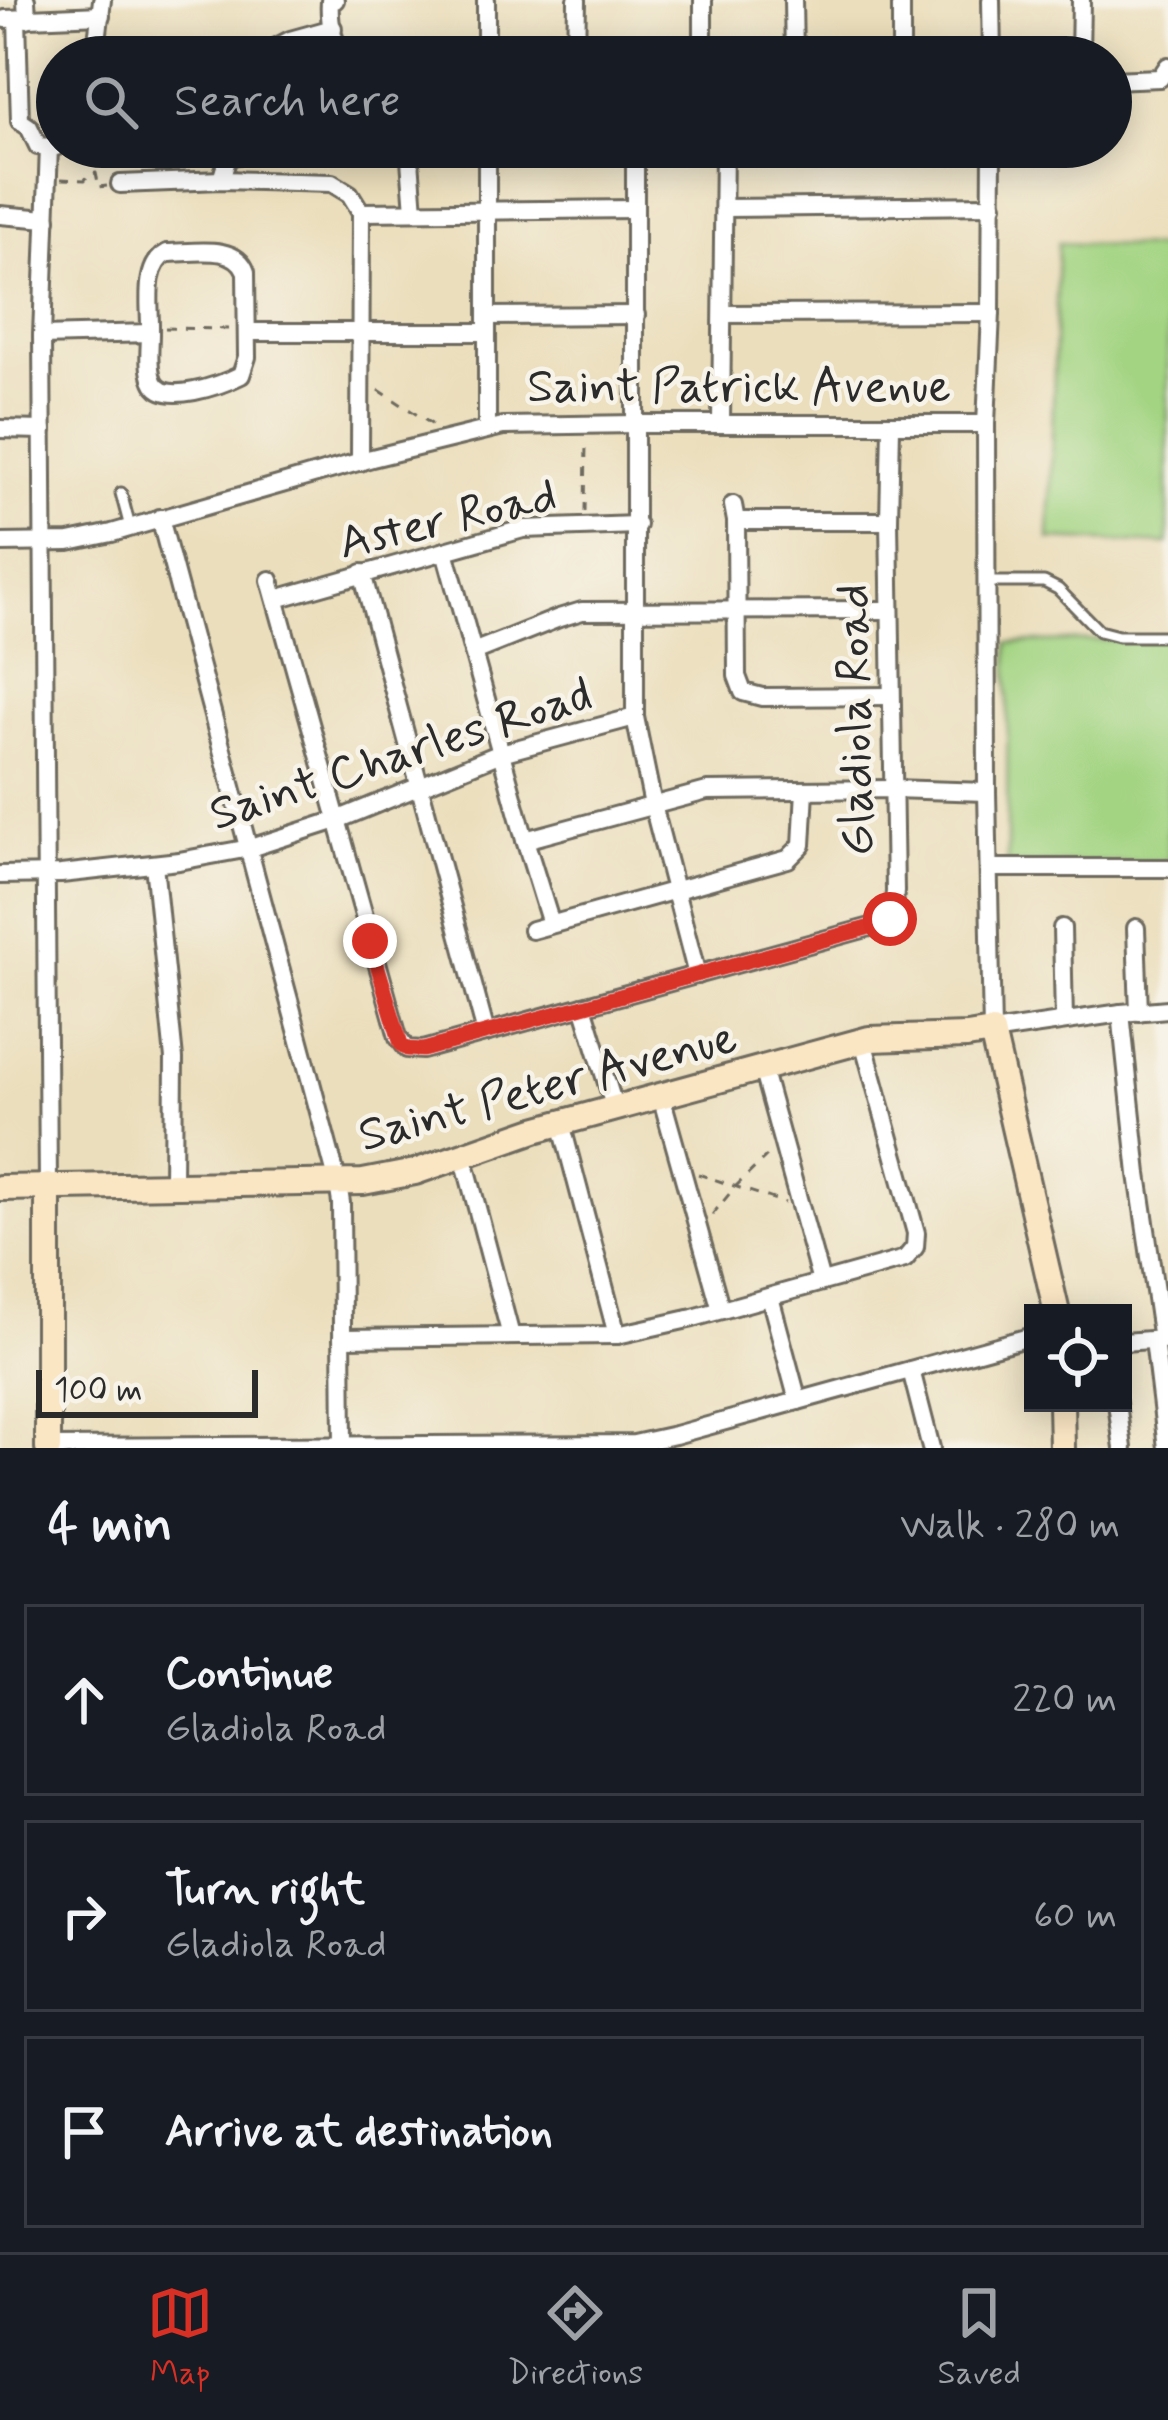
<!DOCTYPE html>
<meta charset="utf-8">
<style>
body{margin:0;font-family:Mynerve,sans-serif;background:#20242c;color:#f1f3f6}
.controls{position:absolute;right:36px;bottom:36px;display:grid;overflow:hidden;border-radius:0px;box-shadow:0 6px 30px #0003}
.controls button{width:108px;height:108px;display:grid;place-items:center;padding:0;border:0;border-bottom:3px solid #363941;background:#171b24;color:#f1f3f6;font:60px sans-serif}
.scale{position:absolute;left:36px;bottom:30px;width:222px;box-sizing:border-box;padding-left:12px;border:6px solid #2b2b2b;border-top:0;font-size:33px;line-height:42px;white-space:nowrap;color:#2b2b2b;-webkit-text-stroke:9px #f7f3e8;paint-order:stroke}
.stop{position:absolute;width:36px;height:36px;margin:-27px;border:9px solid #d93025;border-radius:50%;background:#fff}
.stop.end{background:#d93025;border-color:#fff;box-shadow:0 3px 12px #0008}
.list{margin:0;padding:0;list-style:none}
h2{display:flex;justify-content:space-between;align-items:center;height:156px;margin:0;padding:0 48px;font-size:51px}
h2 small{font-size:39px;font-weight:400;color:#9ea1a6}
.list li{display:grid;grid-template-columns:78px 1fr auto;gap:36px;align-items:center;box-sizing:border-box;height:192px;margin:0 24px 24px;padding:0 24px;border:3px solid #363941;border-radius:0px}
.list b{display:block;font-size:45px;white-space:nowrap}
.list p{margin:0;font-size:39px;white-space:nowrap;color:#9ea1a6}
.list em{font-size:39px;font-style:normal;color:#9ea1a6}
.icon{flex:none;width:66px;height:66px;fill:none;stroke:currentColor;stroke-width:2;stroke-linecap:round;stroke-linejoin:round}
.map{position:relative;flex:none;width:1168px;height:1448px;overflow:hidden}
.search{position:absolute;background:#171b24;box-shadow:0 6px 30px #0003;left:36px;right:36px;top:36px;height:132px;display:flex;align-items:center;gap:30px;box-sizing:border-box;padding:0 42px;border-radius:66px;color:#9ea1a6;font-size:45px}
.sheet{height:804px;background:#171b24}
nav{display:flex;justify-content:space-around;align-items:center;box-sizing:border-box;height:168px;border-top:3px solid #363941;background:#171b24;font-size:33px;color:#9ea1a6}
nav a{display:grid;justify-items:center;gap:6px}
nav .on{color:#d93025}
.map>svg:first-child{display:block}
</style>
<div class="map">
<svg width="1168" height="1448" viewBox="0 0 1168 1448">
<rect width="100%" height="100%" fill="#f7f3e8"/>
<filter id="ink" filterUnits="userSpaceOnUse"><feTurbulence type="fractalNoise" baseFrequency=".00833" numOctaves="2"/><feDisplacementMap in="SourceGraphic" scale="24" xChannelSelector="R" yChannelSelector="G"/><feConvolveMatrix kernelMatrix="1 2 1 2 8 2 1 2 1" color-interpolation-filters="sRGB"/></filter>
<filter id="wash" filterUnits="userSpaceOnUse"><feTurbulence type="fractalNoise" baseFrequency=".004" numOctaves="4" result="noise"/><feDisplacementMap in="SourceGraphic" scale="48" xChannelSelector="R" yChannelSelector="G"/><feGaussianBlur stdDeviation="2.7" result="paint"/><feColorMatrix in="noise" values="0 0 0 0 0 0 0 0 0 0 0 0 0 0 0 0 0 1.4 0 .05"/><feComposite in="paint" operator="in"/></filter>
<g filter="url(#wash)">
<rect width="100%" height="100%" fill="#ebdebc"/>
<g fill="#a3d482" stroke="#678056" stroke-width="3">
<path d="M1058,243L1168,248V544L1049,539Z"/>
<path d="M1168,638V861L1007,865L1008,643Z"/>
</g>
</g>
<g filter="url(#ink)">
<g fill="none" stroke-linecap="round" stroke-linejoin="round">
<defs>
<g id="lane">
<path d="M121,493L130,527"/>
<path d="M986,582H1044L1058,589L1099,631L1118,636H1168"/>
</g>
<g id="street">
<path d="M26,0L27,19"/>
<path d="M335,0L330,1C329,13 331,44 342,50C351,55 360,50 372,57"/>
<path d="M486,0V57"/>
<path d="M793,0L794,57"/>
<path d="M901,0V57"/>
<path d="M991,0L992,57"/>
<path d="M5,19L101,15"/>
<path d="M17,19L20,121L29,127L38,146L56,147"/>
<path d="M95,57L102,0"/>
<path d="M258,57L290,40L333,28"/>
<path d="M576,57L577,0"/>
<path d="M703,57V0"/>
<path d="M1080,57L1081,0"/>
<path d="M1111,80L1160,78L1168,66"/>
<path d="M54,101L57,134"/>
<path d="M409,147L414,211"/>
<path d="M487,147V428"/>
<path d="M635,147V717L653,805L697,975"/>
<path d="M992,147L991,313L986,424L987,792L992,1032L1121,1013L1168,1009"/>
<path d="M221,180L228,157L238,155L242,151L284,150"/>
<path d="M120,184L221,180L332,183L350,194L361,212"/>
<path d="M724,208L993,205"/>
<path d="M361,212L635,209"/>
<path d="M0,215L47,219"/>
<path d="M723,314L991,313"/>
<path d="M487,316L636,315"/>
<path d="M247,332H487"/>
<path d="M42,336L150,333C151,308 142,266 167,253C193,253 236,243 246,272L247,357L241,375C223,384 163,407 153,381C147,367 150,348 150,333"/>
<path d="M721,424L724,147"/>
<path d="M0,429L43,430"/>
<path d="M360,462L361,212"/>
<path d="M733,505L736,521L737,676L743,692L762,697L891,696"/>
<path d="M160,518L338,1183L341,1203L343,1446"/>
<path d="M736,521H889"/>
<path d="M0,543L69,542L112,533L372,458L503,426L637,424H986"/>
<path d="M445,551L525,840L551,924"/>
<path d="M362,573L486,1033"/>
<path d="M270,580L398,1037L407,1049L423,1050L885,923C895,914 894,904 895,891L889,521L891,426"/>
<path d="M276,599L523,529L637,525"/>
<path d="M473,652L559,618L582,611L890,610"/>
<path d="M525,840L707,791L892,789L987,792"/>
<path d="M154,864L174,1059L173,1185"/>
<path d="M989,868H1168"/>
<path d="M0,875L61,874L179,861L250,848L337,820L501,753L635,717"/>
<path d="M1062,928L1064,1021"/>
<path d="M1136,928L1139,1012"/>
<path d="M532,930L788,859L802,845L805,790"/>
<path d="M583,1006L615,1109"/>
<path d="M1121,1013L1138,1174L1162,1340"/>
<path d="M762,1068L821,1282"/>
<path d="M661,1096L721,1310"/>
<path d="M561,1123L617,1335"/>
<path d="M463,1155L511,1336"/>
<path d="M48,1186L42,336L49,147"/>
<path d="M770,1297L798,1401"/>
<path d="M342,1338L617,1335L693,1318L905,1259L915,1247L916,1233L863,1041"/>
<path d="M1154,1340L1167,1448"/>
<path d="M1123,1342L1164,1339"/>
<path d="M911,1370L931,1448"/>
<path d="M1117,1403L1123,1448"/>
<path d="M48,1447L634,1444L675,1435L1033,1336"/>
</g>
<g id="secondary">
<path d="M48,1186V1448"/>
<path d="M0,1188L363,1182L415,1172L535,1130L869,1039L967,1036L992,1032L1057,1313"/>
<path d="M1061,1403L1062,1448"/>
</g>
</defs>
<use href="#lane" stroke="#6e6a5e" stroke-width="15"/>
<use href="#street" stroke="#6e6a5e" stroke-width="22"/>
<use href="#secondary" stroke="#6e6a5e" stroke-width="30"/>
<g stroke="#6e6a5e" stroke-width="3" stroke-dasharray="9 9" stroke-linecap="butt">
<path d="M61,179L85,180L88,175L96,173L99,187L107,186"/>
<path d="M165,328L234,329"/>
<path d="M379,390L436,427"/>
<path d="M585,512L586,443"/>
<path d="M698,1174L785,1203"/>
<path d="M712,1215L735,1187L767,1156"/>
</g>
<use href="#lane" stroke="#fff" stroke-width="9"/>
<use href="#street" stroke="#fff" stroke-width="16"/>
<use href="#secondary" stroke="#fbe6c4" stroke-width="24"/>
</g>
</g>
<g fill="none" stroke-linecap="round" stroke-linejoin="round" filter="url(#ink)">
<path stroke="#d93025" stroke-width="15" d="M370,941L401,1044L407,1049L423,1050L885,923L890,919"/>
</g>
<g text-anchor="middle" stroke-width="9" stroke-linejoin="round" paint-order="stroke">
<g font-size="48" fill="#2b2b2b" stroke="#f7f3e8">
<text x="739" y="401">Saint Patrick Avenue</text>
<text transform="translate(447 517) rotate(-13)" y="17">Aster Road</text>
<text transform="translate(853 720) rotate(-91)" y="17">Gladiola Road</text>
<text transform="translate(400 752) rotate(-18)" y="17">Saint Charles Road</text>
<text transform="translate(547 1084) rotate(-15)" y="17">Saint Peter Avenue</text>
</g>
</g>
</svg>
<div class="controls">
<button><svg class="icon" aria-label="locate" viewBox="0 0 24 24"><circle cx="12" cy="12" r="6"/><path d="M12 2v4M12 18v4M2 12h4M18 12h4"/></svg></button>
</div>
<div class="scale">100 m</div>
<div class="stop" style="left:890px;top:919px"></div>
<div class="stop end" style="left:370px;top:941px"></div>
<div class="search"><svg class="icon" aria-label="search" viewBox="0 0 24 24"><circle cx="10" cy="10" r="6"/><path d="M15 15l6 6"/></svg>Search here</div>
</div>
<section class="sheet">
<h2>4 min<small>Walk · 280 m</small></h2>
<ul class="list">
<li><svg class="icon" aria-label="ahead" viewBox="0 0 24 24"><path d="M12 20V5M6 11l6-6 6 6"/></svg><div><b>Continue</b><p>Gladiola Road</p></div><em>220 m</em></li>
<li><svg class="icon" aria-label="right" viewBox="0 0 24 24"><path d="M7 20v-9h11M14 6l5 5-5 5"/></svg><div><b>Turn right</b><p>Gladiola Road</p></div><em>60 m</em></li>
<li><svg class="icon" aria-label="arrive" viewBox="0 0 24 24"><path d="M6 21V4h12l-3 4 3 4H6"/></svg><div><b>Arrive at destination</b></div></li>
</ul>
</section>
<nav>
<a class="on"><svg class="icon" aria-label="map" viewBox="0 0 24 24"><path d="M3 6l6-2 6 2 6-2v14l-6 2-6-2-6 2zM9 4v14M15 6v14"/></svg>Map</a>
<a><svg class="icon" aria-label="directions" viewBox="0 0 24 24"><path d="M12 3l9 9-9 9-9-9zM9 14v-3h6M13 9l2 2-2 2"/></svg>Directions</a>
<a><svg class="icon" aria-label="saved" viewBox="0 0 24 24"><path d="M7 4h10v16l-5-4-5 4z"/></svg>Saved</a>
</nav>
